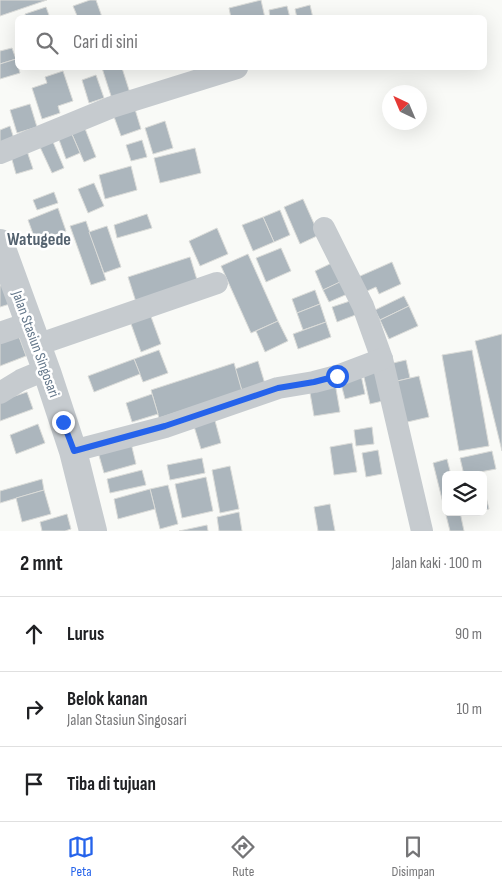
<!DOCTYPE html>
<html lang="id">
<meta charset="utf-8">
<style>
body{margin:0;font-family:"Sofia Sans Condensed",sans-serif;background:#f6f6f6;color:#202124}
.controls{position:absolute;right:15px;bottom:15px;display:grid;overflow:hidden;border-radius:8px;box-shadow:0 5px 20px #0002}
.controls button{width:45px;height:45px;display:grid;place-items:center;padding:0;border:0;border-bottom:1px solid #e0e0e0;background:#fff;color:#202124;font:25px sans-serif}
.compass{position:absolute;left:382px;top:85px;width:45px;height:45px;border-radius:50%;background:#fff;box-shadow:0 5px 20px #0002;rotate:316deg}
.stop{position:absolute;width:15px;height:15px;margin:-11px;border:4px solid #2563eb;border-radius:50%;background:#fff}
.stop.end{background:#2563eb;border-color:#fff;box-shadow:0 1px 5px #0008}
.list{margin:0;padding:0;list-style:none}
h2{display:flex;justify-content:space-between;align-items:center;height:65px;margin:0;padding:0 20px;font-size:21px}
h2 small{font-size:16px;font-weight:400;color:#757577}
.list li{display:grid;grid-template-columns:32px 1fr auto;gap:15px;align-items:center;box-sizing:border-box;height:75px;padding:0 20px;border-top:1px solid #e0e0e0}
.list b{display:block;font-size:19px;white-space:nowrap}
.list p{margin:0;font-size:16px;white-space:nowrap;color:#757577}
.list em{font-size:16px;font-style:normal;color:#757577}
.icon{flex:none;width:28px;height:28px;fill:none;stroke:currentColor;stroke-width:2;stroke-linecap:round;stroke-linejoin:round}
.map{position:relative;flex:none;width:502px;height:531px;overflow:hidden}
.search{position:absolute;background:#fff;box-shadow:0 5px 20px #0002;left:15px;right:15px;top:15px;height:55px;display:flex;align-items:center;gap:12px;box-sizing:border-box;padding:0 18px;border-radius:8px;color:#757577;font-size:19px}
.sheet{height:290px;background:#fff}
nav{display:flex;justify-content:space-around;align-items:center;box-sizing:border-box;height:70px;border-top:1px solid #e0e0e0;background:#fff;font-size:14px;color:#757577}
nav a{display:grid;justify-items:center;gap:2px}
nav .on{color:#2563eb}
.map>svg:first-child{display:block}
</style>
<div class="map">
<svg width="502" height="531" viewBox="0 0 502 531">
<rect width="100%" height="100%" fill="#f9faf7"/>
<g fill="#acb6bd" stroke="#dbdcd9">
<path d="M0,0H47L0,16Z"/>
<path d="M90,0H96L102,17L78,18L73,6Z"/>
<path d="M261,0L265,18H231L229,8Z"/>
<path d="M310,5L313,18H297L295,9Z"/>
<path d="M287,6L290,18H270L269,10Z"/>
<path d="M46,7L50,18H26L25,14Z"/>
<path d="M12,48L16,59L0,64V51Z"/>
<path d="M16,59L20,73L0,79V64Z"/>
<path d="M102,68H122L130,93L112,99Z"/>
<path d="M63,71L73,101L58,106L60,113L42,119L32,88L47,83L45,77Z"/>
<path d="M96,75L104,98L89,103L82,80Z"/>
<path d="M30,104L37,127L17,133L10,110Z"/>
<path d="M134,106L141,129L121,136L113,114Z"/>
<path d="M165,121L173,148L153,154L145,128Z"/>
<path d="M10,126L14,139L0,144V130Z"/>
<path d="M84,126L96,157L84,162L71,132Z"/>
<path d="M71,132L80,153L66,159L58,137Z"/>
<path d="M142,140L147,157L131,161L126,145Z"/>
<path d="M53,142L64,168L52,173L40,147Z"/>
<path d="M195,148L201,173L160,183L154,158Z"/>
<path d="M27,151L33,169L16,174L11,156Z"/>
<path d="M131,166L137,190L105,199L99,175Z"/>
<path d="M94,183L104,206L88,213L78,189Z"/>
<path d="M54,192L58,203L37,210L33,200Z"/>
<path d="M303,199L319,235L300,244L284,207Z"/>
<path d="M58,208L66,231L36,242L28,220Z"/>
<path d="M280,210L290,235L274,242L263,217Z"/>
<path d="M147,214L152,228L117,238L114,225Z"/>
<path d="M263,217L274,242L253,251L242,225Z"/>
<path d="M86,221L106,280L91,285L70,226Z"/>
<path d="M107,226L121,267L104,273L89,232Z"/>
<path d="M217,228L228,254L200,266L189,241Z"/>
<path d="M281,248L291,271L266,282L256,258Z"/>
<path d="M248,254L278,321L251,333L221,266Z"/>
<path d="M190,257L198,283L136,302L128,277Z"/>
<path d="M334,262L343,281L323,290L315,271Z"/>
<path d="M392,262L401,284L379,294L376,287L365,292L358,277Z"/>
<path d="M346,279L352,292L329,302L323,290Z"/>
<path d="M7,284L13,303L0,307V286Z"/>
<path d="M315,290L320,304L297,313L292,299Z"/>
<path d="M404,296L409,306L380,320L375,310Z"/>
<path d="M353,300L358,314L337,322L332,307Z"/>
<path d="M320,304L326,322L303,330L297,313Z"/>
<path d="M409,306L418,326L389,339L380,320Z"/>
<path d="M150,314L161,344L141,352L130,321Z"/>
<path d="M278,321L288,341L265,352L256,331Z"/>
<path d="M326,322L331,337L298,349L293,334Z"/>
<path d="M18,334L26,356L0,366V341Z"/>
<path d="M502,334V451L475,341Z"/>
<path d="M159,350L168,373L143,382L134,359Z"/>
<path d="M472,350L489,446L459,451L442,355Z"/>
<path d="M134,359L140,374L94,392L88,376Z"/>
<path d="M406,360L410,378L393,382L389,364Z"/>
<path d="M258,361L265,384L242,391L235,369Z"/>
<path d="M234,363L242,391L159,418L151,390Z"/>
<path d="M380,369L387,400L370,404L363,373Z"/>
<path d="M361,375L365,394L345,399L340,380Z"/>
<path d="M419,376L429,417L403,423L393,382Z"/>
<path d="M335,383L340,412L314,416L309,387Z"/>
<path d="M27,392L33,409L0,421V401Z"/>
<path d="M152,394L158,414L132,422L126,403Z"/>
<path d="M214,417L221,443L201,449L193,423Z"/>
<path d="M38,424L45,443L16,454L10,435Z"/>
<path d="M372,427L374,444L356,446L354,430Z"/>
<path d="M131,443L136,464L104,473L98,452Z"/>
<path d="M352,443L357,472L334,475L330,447Z"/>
<path d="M378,450L382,474L366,477L362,453Z"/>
<path d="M492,451L496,469L464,475L460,458Z"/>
<path d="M202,458L205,473L170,480L167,465Z"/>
<path d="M447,459L451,475H446V512H460L464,531H450L433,463Z"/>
<path d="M230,466L239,509L220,513L212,470Z"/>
<path d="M142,470L146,485L110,493L107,479Z"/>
<path d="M206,477L213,511L182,518L175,484Z"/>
<path d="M42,479L44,490L0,503V491Z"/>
<path d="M168,485L178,524L160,529L150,489Z"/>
<path d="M483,485L489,509L483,510Z"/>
<path d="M150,489L155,509L118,519L114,499Z"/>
<path d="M44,490L51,514L22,522L16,498Z"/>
<path d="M330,504L335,531H318L314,507Z"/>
<path d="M239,512L242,531H219L217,517Z"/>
<path d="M67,514L71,529L65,531H42L40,522Z"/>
<path d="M207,525L208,531H179Z"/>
</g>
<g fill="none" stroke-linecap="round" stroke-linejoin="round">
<g stroke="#c6cbcf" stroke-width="22">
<path d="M0,153L112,107L237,68"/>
<path d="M324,228L363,306L382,359L422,531"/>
<path d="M0,333L29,323"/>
<path d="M37,345L217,283"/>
<path d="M0,393L21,380L33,375L47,372"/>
<path d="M73,451L165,427L278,388L314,382L337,376L382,359"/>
</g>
<path stroke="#c6cbcf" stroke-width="28" d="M0,243L47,372L73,451L93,531"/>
</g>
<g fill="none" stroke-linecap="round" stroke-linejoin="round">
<path stroke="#2563eb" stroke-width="6" d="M63,422L74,451L165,426L278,388L314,382L337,376"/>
</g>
<g text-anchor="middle" stroke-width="5" stroke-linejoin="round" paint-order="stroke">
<g font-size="15" fill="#65788b" stroke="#fff">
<text transform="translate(36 344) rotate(70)" y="5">Jalan Stasiun Singosari</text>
</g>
<g font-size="18" font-weight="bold" fill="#54626f" stroke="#fff">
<text x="39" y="245">Watugede</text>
</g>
</g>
</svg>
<div class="controls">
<button><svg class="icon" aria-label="layers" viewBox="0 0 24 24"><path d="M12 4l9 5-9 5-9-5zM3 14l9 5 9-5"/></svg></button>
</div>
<svg class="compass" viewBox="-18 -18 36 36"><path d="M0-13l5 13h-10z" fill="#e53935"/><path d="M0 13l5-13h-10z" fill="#757577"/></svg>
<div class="stop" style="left:337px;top:376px"></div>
<div class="stop end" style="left:63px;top:422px"></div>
<div class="search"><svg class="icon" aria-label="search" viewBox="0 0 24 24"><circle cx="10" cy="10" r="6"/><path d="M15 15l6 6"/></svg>Cari di sini</div>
</div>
<section class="sheet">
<h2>2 mnt<small>Jalan kaki · 100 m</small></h2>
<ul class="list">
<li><svg class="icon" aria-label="ahead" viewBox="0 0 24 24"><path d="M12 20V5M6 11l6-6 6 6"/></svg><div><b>Lurus</b></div><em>90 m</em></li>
<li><svg class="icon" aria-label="right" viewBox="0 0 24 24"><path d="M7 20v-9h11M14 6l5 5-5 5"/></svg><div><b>Belok kanan</b><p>Jalan Stasiun Singosari</p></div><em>10 m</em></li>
<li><svg class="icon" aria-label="arrive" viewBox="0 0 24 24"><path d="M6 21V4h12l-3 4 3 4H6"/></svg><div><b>Tiba di tujuan</b></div></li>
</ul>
</section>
<nav>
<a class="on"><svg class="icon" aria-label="map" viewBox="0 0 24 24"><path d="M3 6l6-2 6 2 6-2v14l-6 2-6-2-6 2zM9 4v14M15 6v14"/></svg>Peta</a>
<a><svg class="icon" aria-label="directions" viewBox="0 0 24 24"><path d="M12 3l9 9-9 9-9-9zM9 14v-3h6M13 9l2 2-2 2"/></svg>Rute</a>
<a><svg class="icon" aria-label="saved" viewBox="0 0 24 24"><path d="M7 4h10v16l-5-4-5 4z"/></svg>Disimpan</a>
</nav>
